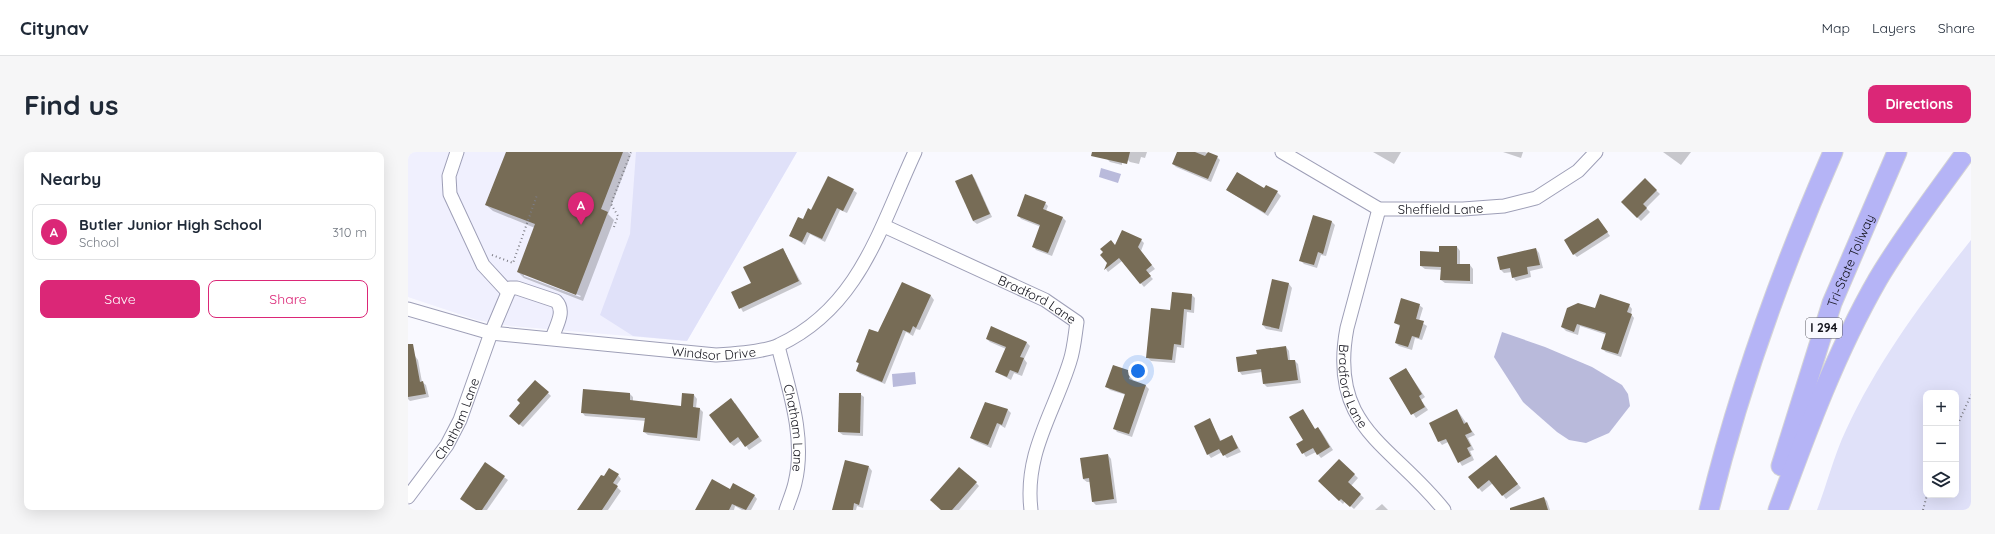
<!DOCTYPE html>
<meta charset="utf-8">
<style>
body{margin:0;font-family:Quicksand,sans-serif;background:#f6f6f7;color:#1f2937}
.controls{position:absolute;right:12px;bottom:12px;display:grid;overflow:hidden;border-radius:8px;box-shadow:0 4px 16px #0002}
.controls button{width:36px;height:36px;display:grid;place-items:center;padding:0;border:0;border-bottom:1px solid #e0e1e3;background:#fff;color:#1f2937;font:20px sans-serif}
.you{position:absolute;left:730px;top:219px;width:14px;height:14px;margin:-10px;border:3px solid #fff;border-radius:50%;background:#1a73e8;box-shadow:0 0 0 6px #1a73e833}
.badge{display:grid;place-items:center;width:26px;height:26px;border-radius:50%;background:#db2777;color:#fff;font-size:13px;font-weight:700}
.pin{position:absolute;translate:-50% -33px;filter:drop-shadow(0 1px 2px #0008)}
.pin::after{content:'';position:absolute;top:21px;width:14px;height:12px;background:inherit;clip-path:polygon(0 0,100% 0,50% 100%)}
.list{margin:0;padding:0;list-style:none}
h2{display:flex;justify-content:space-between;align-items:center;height:52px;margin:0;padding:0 16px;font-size:17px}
h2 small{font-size:13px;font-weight:400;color:#747a83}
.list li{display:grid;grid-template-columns:26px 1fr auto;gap:12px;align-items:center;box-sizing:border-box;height:56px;margin:0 8px 8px;padding:0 8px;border:1px solid #e0e1e3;border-radius:8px}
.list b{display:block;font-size:15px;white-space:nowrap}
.list p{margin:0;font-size:13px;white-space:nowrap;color:#747a83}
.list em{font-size:13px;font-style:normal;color:#747a83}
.actions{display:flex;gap:8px;padding:12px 16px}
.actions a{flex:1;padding:9px 0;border:1px solid #db2777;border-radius:8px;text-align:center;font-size:14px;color:#db2777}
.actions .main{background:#db2777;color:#fff}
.icon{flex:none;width:22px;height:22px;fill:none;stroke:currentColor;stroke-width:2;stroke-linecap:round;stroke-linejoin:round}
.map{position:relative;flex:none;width:1563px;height:358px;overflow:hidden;border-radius:8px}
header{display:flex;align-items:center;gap:24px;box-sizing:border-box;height:56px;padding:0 20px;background:#fff;border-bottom:1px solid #e0e1e3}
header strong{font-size:19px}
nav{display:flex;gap:22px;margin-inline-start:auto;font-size:14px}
.intro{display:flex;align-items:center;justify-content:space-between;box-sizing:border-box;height:96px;padding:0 24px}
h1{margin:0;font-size:28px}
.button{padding:10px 18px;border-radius:8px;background:#db2777;color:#fff;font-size:14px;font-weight:700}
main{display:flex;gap:24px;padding:0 24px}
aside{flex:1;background:#fff;border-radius:8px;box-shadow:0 4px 16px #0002}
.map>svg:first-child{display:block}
</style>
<header>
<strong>Citynav</strong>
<nav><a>Map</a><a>Layers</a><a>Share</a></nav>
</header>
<div class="intro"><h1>Find us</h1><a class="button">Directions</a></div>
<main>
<aside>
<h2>Nearby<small></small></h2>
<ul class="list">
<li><span class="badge">A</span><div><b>Butler Junior High School</b><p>School</p></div><em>310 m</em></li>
</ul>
<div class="actions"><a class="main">Save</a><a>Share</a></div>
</aside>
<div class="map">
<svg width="1563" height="358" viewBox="0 0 1563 358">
<rect width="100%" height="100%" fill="#f9f9ff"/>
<path fill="#f0f0fe" d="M0,0H389L279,189L102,174L69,168L0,145Z"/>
<g fill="#e0e1f9" fill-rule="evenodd">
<path d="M228,0H389L279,189L225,184L192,163L222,82Z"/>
<path d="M1563,88V358H1409C1419,332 1426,303 1438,278C1470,209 1516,147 1563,88ZM1518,241H1548V343H1518Z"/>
</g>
<g fill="#b9badb">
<path d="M693,16L713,22L710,31L691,25Z"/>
<path d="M1094,180L1137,195L1184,215L1214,233L1220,242L1222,254L1201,281L1178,291L1161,288L1149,280L1115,250L1086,205Z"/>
<path d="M507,220L508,232L485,235L484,222Z"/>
</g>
<g fill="#0003" fill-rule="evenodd">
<path d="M99,0H220L223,3L200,62L206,68L175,149L116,126L110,120L127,76L85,59L78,53ZM116,122L173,144L172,145L116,124Z"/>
<path d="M700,0H714V13L702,10L699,7Z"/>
<path d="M720,0H739L737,6L733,5L731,12L722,10L719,7Z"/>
<path d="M770,0H797L809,5L812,8L803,30L768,15L765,12Z"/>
<path d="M965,0H993L986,12Z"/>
<path d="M1095,0H1115L1113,6Z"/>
<path d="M1255,0H1283L1273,13Z"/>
<path d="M564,23L567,27L584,65L569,72L565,69Z"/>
<path d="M1237,28L1252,42L1238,56L1242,60L1233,69L1214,50Z"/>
<path d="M445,38L449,41L439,61L432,58L417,90L402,82L397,93L382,84L404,59Z"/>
<path d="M819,38L869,40L873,44L860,64Z"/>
<path d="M637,51L640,54L638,59L654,65L658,69L644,104L628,98L625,94L633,75L613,67L610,63Z"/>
<path d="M905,65L924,70L927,73L918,104L913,103L909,116L896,112L892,108Z"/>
<path d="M1190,67L1202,84L1169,105L1166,102Z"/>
<path d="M733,88L736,91L733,99L747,117L740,122L745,127L736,135L714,109L700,120L698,117L708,95Z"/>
<path d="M1049,95L1052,99V113H1062L1065,117V132L1037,131L1033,128L1034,118L1017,117L1013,114V100L1032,101Z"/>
<path d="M375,97L394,132L335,160L325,141L344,132Z"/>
<path d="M1128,97L1131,101L1135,116L1122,119L1123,125L1108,129L1105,125L1104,120L1096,121L1093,118L1090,105Z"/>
<path d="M865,129L881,132L884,136L874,180L858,177L855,173Z"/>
<path d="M494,131L523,144L526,148L512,178L508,177L505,184L498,180L477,232L452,222L449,219L451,212L449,210L471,182Z"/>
<path d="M784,143L787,146L786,161L779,160L776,196L769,195L767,211L743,209L740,206L763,159Z"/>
<path d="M1011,153L1015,156L1011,169L1019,174L1014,188L1007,186L1004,198L991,194L988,191L993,175L987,171Z"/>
<path d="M1221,153L1224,157L1223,162L1226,166L1213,205L1198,200L1194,197L1199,183L1172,174L1170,183L1158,179L1154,175Z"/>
<path d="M579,187L618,190L622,194L616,207L619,211L614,224L606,221L603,228L588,220L598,197L582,190Z"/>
<path d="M878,195L881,199L882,209H887L890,212L893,231L859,235L856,232L854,220L834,223L831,219L850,203Z"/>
<path d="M7,204L10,208L14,230L18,233L21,245L2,249L0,247V206Z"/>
<path d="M706,214L723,220L726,224L724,229L738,234L741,237L724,285L709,280L706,276L718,243L702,238L698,234Z"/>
<path d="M998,217L1017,245L1013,248L1020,258L1008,266L983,227Z"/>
<path d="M127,229L143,244L115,275L105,267Z"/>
<path d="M222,242L225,245V250L273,255L286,243L289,247L288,256L292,257L295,260L292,289L240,283L236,280L238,269L177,264L174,260Z"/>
<path d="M432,242H452L456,245L455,284L435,283L431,280Z"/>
<path d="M327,251L354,289L341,298L334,288L326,294L322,291Z"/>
<path d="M586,253L600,258L603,261L597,276L592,273L583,296L567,289L563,286Z"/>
<path d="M894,258L907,278L910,276L913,279L925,298L913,306L908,300L898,305L890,293L897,288Z"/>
<path d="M1049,258L1067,283L1060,286L1066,298L1062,299L1066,308L1054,314L1040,290L1034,293L1031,289Z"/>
<path d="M802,268L813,289L824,284L833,300L819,306L814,300L803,306L800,302Z"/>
<path d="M700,303L703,307L709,351L688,353L685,350L682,330H679L675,327Z"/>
<path d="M931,308L950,326L943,334L956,346L946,357L937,349L935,352L911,329Z"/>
<path d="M1091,308L1113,336L1098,347L1085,331L1074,340L1061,325Z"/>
<path d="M461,315L464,319L455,356L449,354L448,358H425Z"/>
<path d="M210,323L213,327L208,334L213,339L200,358H170Z"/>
<path d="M96,325L100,328L79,358H68Z"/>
<path d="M568,331L571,334L551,358H534Z"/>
<path d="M322,339L346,343L349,347L343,358H334L327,354L326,358H291Z"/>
<path d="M1136,346L1139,349L1142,358H1114Z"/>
<path d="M974,352L980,358H967Z"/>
</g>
<g fill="#776c56">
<path d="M98,0H215L193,57L200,60L168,143L109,120L127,72L77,53Z"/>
<path d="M684,0H722L719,12L683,4Z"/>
<path d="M769,0H787L797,4L800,0L810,4L800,27L764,12Z"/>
<path d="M829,20L856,36L858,33L870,39L857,61L818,38Z"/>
<path d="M564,22L582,62L565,69L547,29Z"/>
<path d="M420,24L446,37L435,59L429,56L414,87L399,80L394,90L381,84L390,65L395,67L400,56L403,58Z"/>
<path d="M1237,26L1249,38L1235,52L1239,56L1229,66L1213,50Z"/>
<path d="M617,42L638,50L635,57L655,65L640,101L624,95L632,73L609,64Z"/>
<path d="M905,63L924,69L915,102L910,100L906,113L891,109Z"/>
<path d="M1190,66L1200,80L1165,103L1156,88Z"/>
<path d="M714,78L734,87L730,95L744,113L738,118L743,124L732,132L711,106L696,118L699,111L692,103L695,100L692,97L703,88L707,93Z"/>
<path d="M1031,94H1049V112H1062V129L1032,128L1033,115L1012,114V99L1031,100Z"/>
<path d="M375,96L391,129L331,157L323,140L343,131L335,115Z"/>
<path d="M1128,96L1132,113L1119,115L1120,122L1104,126L1102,116L1092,118L1089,105Z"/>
<path d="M864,127L881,131L871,177L854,173Z"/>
<path d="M494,130L523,143L508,176L505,174L502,181L495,178L474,230L448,219L451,211L448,210L461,177L470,180Z"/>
<path d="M764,140L784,142L783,158L776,157L773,193L766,192L764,208L738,206L743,156L762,158Z"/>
<path d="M1192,142L1222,152L1219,160L1224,162L1210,202L1193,197L1198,181L1169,172L1166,180L1153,175L1159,156L1170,151L1187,156Z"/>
<path d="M993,146L1012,152L1008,167L1016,169L1011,186L1004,184L1000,195L987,191L992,173L986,171Z"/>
<path d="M583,174L619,190L612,205L616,206L610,221L602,218L599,225L587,220L598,195L578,187Z"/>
<path d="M0,192H5L12,230L15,229L18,242L0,245Z"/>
<path d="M878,194L880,208H887L890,228L855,232L853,217L830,220L828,205L849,202L848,198Z"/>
<path d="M705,213L723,219L721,227L738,233L721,282L705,277L717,242L697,235Z"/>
<path d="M998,216L1014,242L1011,244L1017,255L1003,263L981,226Z"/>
<path d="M127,228L141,240L111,273L101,264L112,251L109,248Z"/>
<path d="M175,237L222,241V248L273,254L274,241L286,242L285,255L292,256L289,286L235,280L237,266L173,261Z"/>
<path d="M431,241H453L452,281L430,280Z"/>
<path d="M323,246L351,285L337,295L330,285L322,291L301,263Z"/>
<path d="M577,250L600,257L594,273L589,271L580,293L562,286Z"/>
<path d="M895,257L907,277L910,275L922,295L909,303L905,296L894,302L888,292L895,288L881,265Z"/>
<path d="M1049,257L1056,272L1059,270L1064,280L1057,283L1063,294L1059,296L1063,304L1050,311L1038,287L1030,290L1021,271Z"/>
<path d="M802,266L812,289L824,283L830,296L815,304L811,297L799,303L786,274Z"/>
<path d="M700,302L706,347L684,350L681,326L675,327L672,306Z"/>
<path d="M1088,303L1110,332L1094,344L1081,328L1070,337L1060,325Z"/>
<path d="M931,307L947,322L940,330L953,342L942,355L933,347L931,349L910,329Z"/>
<path d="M437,308L461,314L451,353L446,351L445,358H424Z"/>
<path d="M77,310L97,324L74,358H68L52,347Z"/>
<path d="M551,315L569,330L544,358H533L522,348Z"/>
<path d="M201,316L211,322L205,331L210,334L194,358H169L193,323L196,324Z"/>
<path d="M304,327L322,337L325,331L347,343L338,358L324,352L321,358H287Z"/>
<path d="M1136,345L1140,358H1102V356Z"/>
</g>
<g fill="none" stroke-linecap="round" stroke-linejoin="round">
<defs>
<g id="minor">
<path d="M49,0L41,24L42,42L75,113L99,139"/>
<path id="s1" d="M874,0L971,57H1055L1096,54L1128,46L1170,19L1188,0"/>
<path id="s2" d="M971,57L939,176C920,276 984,292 1036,358"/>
<path id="s3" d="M476,74L637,148L669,170C667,183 666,197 662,209C646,261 616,301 623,358"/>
<path id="s4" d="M0,157L83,181L308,203C325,202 357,200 371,193C452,155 472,75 507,0"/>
<path id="s5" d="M370,194C381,238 398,286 387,331C385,340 381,349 378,358"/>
<path id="s6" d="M0,345L39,293L52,268L83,181L102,136H109L148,149C158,159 148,174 144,186"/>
</g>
<g id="highway">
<path id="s7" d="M1373,314L1424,151L1489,0"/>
<path d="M1301,358C1331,235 1374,116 1425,0"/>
<path d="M1370,358C1399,279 1428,200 1470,127C1496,83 1528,42 1558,0"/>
</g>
</defs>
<use href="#minor" stroke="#9e9fb7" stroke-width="15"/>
<use href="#highway" stroke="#d4d4d6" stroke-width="21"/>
<g stroke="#7c7c84" stroke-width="2" stroke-dasharray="1 3" stroke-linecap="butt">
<path d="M206,75L210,64L203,52L223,0"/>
<path d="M84,103L105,111L129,43"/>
<path d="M1548,276L1563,243"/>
<path d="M1515,358L1519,343"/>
</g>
<use href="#minor" stroke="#fff" stroke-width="13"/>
<use href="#highway" stroke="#b5b4f6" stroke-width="19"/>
</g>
<g text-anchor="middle" stroke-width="3" stroke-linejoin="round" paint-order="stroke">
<rect fill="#f9f9ff" stroke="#57575f" stroke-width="1" x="1398" y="166" width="36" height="20" rx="3"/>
<g font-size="12" font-weight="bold" fill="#12121b">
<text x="1416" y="180">I 294</text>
</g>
<g font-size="13" fill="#12121b" stroke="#f9f9ff">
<text dy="5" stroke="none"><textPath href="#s1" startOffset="174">Sheffield Lane</textPath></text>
<text dy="5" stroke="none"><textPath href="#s7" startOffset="217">Tri-State Tollway</textPath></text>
<text dy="5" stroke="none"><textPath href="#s3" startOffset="170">Bradford Lane</textPath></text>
<text dy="5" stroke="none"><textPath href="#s4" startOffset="310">Windsor Drive</textPath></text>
<text dy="5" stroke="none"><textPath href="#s2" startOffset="183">Bradford Lane</textPath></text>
<text dy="5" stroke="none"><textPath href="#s6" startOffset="93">Chatham Lane</textPath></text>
<text dy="5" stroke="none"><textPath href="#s5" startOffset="84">Chatham Lane</textPath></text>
</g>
</g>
</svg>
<div class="controls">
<button>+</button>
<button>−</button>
<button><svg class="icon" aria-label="layers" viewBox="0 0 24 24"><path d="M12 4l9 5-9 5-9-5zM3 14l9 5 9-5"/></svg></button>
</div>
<div class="you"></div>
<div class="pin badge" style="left:173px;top:73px">A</div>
</div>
</main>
